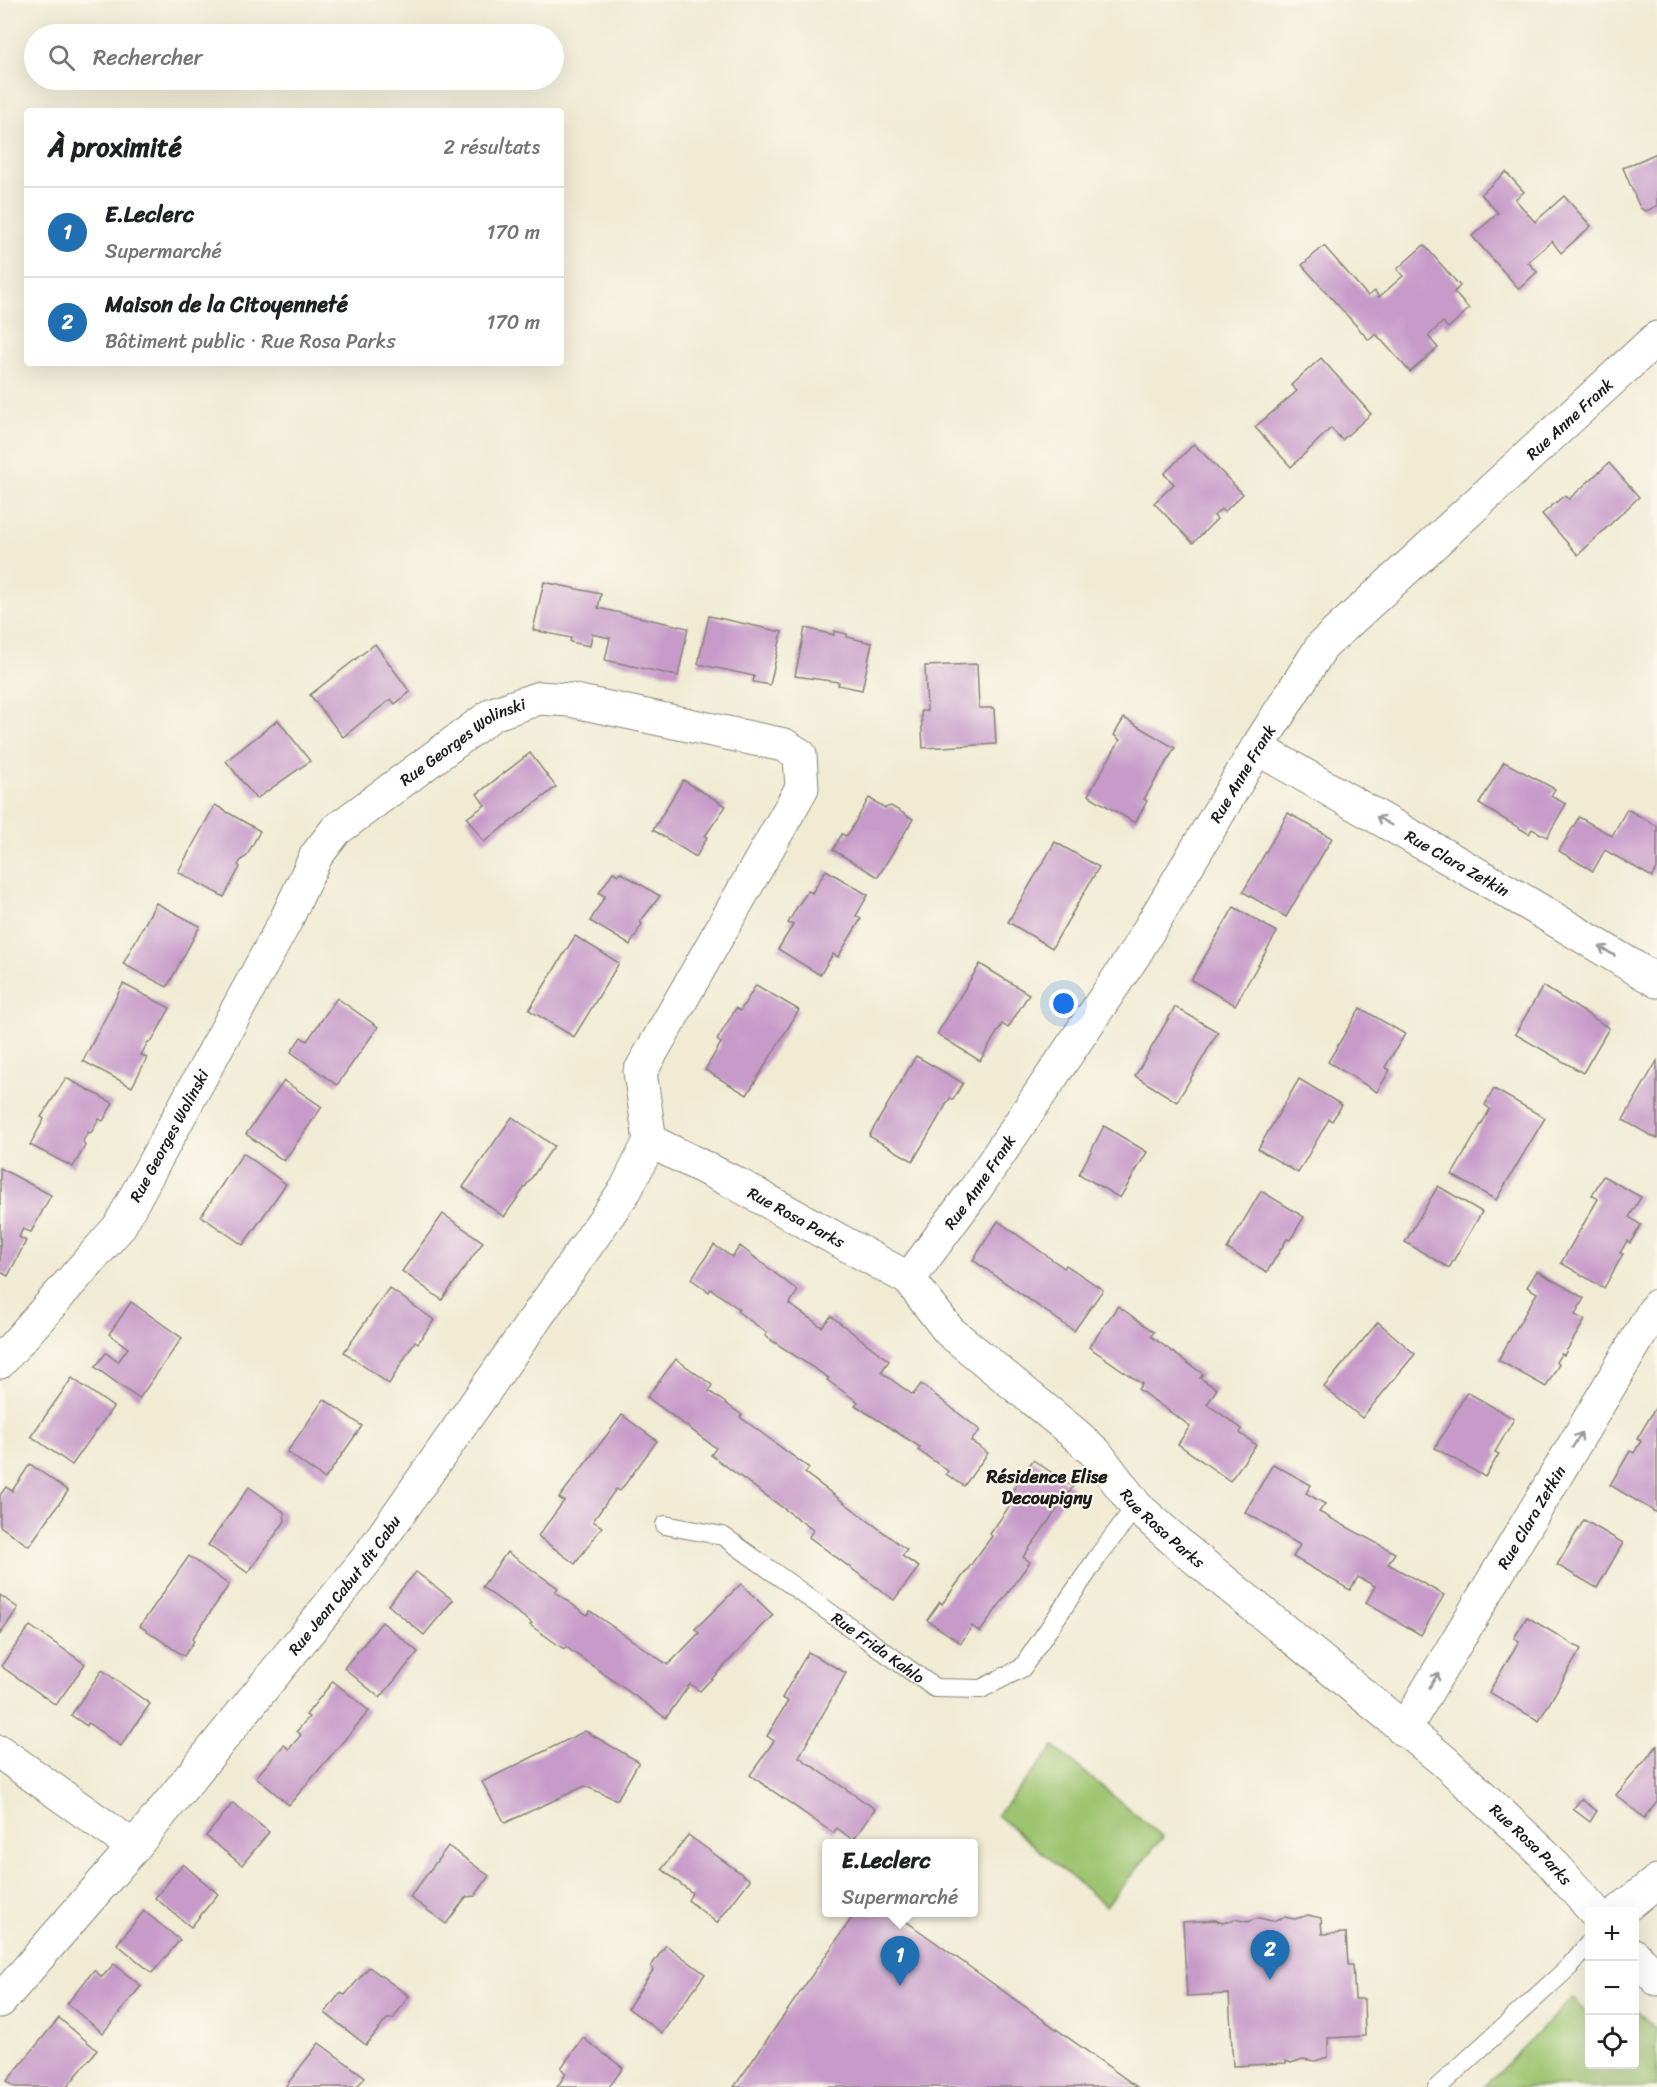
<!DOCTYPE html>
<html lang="fr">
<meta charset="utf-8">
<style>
body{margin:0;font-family:Sriracha,sans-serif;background:#f2f2f2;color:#202124}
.controls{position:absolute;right:18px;bottom:18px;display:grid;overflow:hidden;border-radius:6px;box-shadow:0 6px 24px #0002}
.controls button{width:54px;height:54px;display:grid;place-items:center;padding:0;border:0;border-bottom:2px solid #e0e0e0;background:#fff;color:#202124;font:30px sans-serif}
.you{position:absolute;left:1064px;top:1004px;width:21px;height:21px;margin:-15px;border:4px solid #fff;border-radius:50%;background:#1a73e8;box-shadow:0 0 0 9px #1a73e833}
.badge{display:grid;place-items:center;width:39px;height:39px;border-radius:50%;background:#1f6fb2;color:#fff;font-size:20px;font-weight:700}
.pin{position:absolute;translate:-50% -50px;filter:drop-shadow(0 2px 3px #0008)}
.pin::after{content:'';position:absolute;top:32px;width:21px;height:18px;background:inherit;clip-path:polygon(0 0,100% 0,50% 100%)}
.popup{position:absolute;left:822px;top:1839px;width:156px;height:78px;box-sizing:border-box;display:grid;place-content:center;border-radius:6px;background:#fff;filter:drop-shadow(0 2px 4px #0005);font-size:20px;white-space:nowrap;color:#757577}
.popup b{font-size:22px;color:#202124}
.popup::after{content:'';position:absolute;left:50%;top:100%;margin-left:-12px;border:12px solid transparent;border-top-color:#fff}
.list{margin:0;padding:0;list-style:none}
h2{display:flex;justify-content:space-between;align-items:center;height:78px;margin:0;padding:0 24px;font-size:26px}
h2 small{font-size:20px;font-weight:400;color:#757577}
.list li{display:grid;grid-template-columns:39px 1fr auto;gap:18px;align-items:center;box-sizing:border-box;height:90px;padding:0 24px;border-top:2px solid #e0e0e0}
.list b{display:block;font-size:22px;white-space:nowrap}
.list p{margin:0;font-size:20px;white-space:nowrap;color:#757577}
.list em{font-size:20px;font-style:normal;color:#757577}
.icon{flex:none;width:33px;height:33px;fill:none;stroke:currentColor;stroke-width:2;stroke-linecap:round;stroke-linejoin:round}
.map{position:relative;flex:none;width:1657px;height:2087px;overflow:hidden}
.search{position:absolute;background:#fff;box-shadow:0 6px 24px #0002;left:24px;top:24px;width:540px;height:66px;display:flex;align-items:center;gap:15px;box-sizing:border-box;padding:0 21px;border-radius:33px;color:#757577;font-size:22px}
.panel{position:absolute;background:#fff;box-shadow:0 6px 24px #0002;left:24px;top:108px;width:540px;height:258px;border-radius:6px}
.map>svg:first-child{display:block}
</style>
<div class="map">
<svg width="1657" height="2087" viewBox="0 0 1657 2087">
<rect width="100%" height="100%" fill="#fbf7ec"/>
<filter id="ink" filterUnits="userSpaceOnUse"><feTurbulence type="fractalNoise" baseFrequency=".0167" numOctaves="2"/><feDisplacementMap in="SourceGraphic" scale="12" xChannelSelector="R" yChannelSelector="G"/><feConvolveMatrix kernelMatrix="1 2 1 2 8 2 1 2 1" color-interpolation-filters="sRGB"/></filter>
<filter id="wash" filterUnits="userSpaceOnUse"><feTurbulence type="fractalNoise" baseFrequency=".008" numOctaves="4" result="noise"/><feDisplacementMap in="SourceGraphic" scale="24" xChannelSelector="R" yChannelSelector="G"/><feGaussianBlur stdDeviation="1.35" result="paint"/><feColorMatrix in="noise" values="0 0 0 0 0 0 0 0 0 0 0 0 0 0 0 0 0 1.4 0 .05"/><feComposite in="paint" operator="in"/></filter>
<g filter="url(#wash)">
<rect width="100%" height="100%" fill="#f1ebd4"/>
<g fill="#9dc46f" stroke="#5c7046" stroke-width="1.5">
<path d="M1054,1747L1163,1837L1106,1906L997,1815Z"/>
<path d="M1572,1998L1589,2016L1590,2064H1634L1635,2009L1657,2030V2087H1484Z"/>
</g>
<g id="blocks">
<g fill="#c69ac9">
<path d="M1657,153V206L1646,211L1640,208L1623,168Z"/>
<path d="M1506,172L1524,192L1515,199L1535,222L1564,196L1591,226L1561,253L1552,241L1528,262L1537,272L1519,289L1472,236L1498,213L1481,194Z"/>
<path d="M1424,245L1460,286L1454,292L1469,309L1448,328L1443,322L1428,336L1438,348L1410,372L1376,334L1369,340L1302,265L1324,246L1368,296L1375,291L1379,297L1403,276L1397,269Z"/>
<path d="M1321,358L1371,414L1342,440L1331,428L1291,467L1255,427L1297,391L1291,385Z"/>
<path d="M1194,444L1243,494L1224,512L1221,509L1214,516L1217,519L1193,543L1154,503L1174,484L1164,474Z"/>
<path d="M1609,463L1639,497L1578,555L1542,514L1564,496L1569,499Z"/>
<path d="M544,582L601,594L598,608L688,628L678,676L605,660L610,638L592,634L590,646L570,642L571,638L533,630Z"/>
<path d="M709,616L782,632L770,685L753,682L754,676L698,664Z"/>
<path d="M805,628L834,635V631L847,634V637L872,643L862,690L838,685L839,682L795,676Z"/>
<path d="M375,644L410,692L395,704L391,699L343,737L310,695Z"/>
<path d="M977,664L979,708H994L996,744L923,748L921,711H927L925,666Z"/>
<path d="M1124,718L1175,748L1144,799L1147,801L1135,823L1088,795L1120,740L1114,735Z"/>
<path d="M278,720L310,761L256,799L226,761Z"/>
<path d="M530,753L556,787L484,842L467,818L485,805L477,794Z"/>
<path d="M1504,762L1555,789L1551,796L1566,804L1547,837L1532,829L1529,834L1479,804Z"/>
<path d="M683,780L726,806L705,836L707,837L696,857L653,830Z"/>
<path d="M869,798L885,808L891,806L913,819L878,877L833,850L842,834L846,836L850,831Z"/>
<path d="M215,805L260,831L246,857L242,859L238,865L240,867L224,897L178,872Z"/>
<path d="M1627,809L1657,826V868L1652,877L1605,850L1593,871L1559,851L1579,817L1612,836Z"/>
<path d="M1288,813L1332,838L1286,917L1243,892Z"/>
<path d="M1055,842L1099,867L1052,948L1008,922Z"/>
<path d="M826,870L868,895L856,916L861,919L838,957L833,954L820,975L778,949L793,925L788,923L797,907L808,891L812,893Z"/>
<path d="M613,872L618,875L620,872L660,896L640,922L642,924L630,945L590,921L605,896L599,893Z"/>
<path d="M156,903L200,926L167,987L123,964Z"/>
<path d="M1234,907L1277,932L1235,1005L1191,980Z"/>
<path d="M575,936L619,963L574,1037L529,1010Z"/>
<path d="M980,964L1029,994L1008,1028L1002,1024L980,1061L937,1034Z"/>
<path d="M123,984L170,1008L152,1041L148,1042L141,1055L147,1058L132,1087L83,1061Z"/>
<path d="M756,985L799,1010L747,1095L705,1070L721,1043L717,1040L736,1008L740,1011Z"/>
<path d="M1543,986L1609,1028L1583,1073L1515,1034Z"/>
<path d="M337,998L378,1027L337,1085L291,1052L301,1037L307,1041Z"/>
<path d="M1175,1007L1218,1032L1177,1102L1135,1076Z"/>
<path d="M1360,1008L1405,1034L1385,1067L1390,1070L1377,1092L1328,1062Z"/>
<path d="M916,1056L963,1083L953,1100L950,1098L913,1161L869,1136Z"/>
<path d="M1657,1061V1139L1623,1120Z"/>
<path d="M66,1078L113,1103L103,1121L99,1119L91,1133L88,1132L83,1141L85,1146L73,1167L30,1145L44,1119L41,1117Z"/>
<path d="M1299,1079L1342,1105L1332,1121L1329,1119L1298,1173L1258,1149Z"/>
<path d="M284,1081L322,1107L284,1161L246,1134Z"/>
<path d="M1494,1089L1545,1118L1496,1200L1452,1175L1490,1109L1485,1105Z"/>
<path d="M512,1117L554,1146L504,1217L463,1187Z"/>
<path d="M1104,1126L1147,1152L1120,1198L1079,1174Z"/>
<path d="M243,1153L286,1184L243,1245L201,1216Z"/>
<path d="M0,1168L51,1195L31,1232L23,1229L19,1237L26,1241L8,1276L0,1272Z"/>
<path d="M1603,1176L1641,1197L1629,1217L1641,1225L1630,1243L1627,1241L1620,1253L1623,1254L1604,1288L1561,1263L1598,1199L1592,1195Z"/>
<path d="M1438,1186L1482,1212L1449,1268L1405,1242Z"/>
<path d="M1261,1191L1304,1217L1290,1240L1287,1239L1267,1272L1227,1249Z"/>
<path d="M443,1214L483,1242L442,1300L402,1271Z"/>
<path d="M998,1221L1064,1268L1066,1265L1103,1290L1074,1331L973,1260Z"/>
<path d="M714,1245L732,1257L740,1246L798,1291L789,1304L822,1327L831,1316L889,1361L881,1372L913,1395L921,1384L980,1430L971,1441L988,1453L964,1486L946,1474L948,1471L918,1450L920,1447L855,1405L858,1402L827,1380L829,1378L765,1336L767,1333L737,1311L739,1309L711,1289L709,1292L691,1279Z"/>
<path d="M1537,1271L1584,1298L1575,1315L1585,1320L1564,1355L1561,1354L1556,1362L1559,1364L1546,1387L1498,1360L1537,1293L1527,1287Z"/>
<path d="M389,1288L434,1320L418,1343L415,1341L389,1384L344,1352Z"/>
<path d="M131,1302L182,1338L139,1399L95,1367L106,1353L118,1362L128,1348L109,1334Z"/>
<path d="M1118,1306L1154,1332L1151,1336L1167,1348L1203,1374L1200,1378L1217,1389L1207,1404L1242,1429L1240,1433L1256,1445L1230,1481L1178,1444L1190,1426L1138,1389L1142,1384L1089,1347Z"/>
<path d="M1378,1322L1415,1354L1362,1418L1324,1387Z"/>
<path d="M676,1359L712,1385L709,1391L742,1415L740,1417L809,1468L805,1473L907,1550L902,1556L919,1567L894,1600L809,1537L813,1530L711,1455L716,1448L647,1397Z"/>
<path d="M72,1378L113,1407L72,1465L31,1436Z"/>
<path d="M1467,1392L1514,1419L1495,1452L1499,1454L1485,1477L1435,1448Z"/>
<path d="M324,1399L362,1426L325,1479L287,1452Z"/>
<path d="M1657,1405V1513L1610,1485L1630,1451L1634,1453L1641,1441L1637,1439Z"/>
<path d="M622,1415L657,1441L620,1491L616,1489L593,1521L602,1527L575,1564L538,1536L564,1501L559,1498Z"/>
<path d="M1033,1460L1073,1487L1023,1557L1030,1562L980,1632L972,1626L961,1643L927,1620L940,1602L942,1604L992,1536L990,1534L1013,1501L1008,1497Z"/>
<path d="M30,1464L68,1491L29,1546L0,1526V1495L6,1487L12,1491Z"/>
<path d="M1273,1464L1311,1485L1306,1493L1325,1504L1319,1512L1395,1553L1388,1564L1444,1595L1421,1635L1366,1603L1375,1586L1358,1577L1350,1590L1293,1557L1300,1545L1245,1512Z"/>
<path d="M249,1487L284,1512L285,1521L248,1573L208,1545Z"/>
<path d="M1584,1520L1623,1543L1597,1588L1557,1565Z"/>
<path d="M507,1552L558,1588L555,1592L587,1615L590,1611L668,1665L699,1633L695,1629L741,1584L773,1615L700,1691L690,1684L666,1718L566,1647L564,1649L530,1625L532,1623L482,1587Z"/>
<path d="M189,1556L229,1585L192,1639L194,1641L184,1656L140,1626Z"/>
<path d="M416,1572L453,1600L424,1635L388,1605Z"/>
<path d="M0,1595L18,1608L0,1634Z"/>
<path d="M1527,1617L1581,1649L1539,1721L1489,1692L1519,1641L1514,1638Z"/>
<path d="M382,1622L418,1652L380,1698L344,1668Z"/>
<path d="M30,1626L85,1664L56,1705L1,1666Z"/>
<path d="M808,1652L846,1673L799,1757L875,1809L853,1840L837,1828L833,1833L750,1775L774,1741L767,1736L788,1701L782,1698Z"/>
<path d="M102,1670L150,1704L121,1746L88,1723L87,1726L71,1715Z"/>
<path d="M333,1681L369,1711L289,1805L256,1777L284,1745L289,1749L301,1735L297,1731L309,1717L306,1715Z"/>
<path d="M585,1731L639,1762L617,1800L585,1786L505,1823L482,1782Z"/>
<path d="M1657,1746V1801L1644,1818L1616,1795Z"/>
<path d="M1581,1799L1597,1811L1590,1822L1573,1809Z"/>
<path d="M233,1803L269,1832L242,1865L206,1836Z"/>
<path d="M688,1835L750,1880L717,1923L688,1900L692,1893L662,1869Z"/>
<path d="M448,1846L489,1876L475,1896L466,1897L446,1924L410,1897Z"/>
<path d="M183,1864L218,1894L191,1927L155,1898Z"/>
<path d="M144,1911L180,1940L152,1973L117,1944Z"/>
<path d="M856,1912H893L1137,2087H734Z"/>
<path d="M1308,1915L1321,1918L1322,1934L1346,1933L1348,1965H1353L1355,1999H1364L1365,2036L1328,2038V2057L1315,2061L1303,2059L1291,2063L1286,2061V2063L1233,2066L1229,1994L1187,1996L1183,1922L1215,1920L1223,1923L1235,1919L1247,1922L1259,1918L1272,1921L1284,1917L1295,1919Z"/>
<path d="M666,1945L705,1974L662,2033L628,2008L653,1970L651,1966Z"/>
<path d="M114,1964L141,1986L103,2033L67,2004L94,1970L102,1977Z"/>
<path d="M369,1967L409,1996L393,2019H387L366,2045L325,2013L340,1993L345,1995Z"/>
<path d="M59,2018L97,2050L67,2087H15L7,2081Z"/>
<path d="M583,2038L623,2068L609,2087H557L566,2074L561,2068Z"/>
<path d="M319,2043L365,2077L357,2087H285Z"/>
</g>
</g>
</g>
<g filter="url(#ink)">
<use href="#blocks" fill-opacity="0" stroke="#868478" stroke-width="1.5"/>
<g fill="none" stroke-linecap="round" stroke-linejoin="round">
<defs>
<g id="lane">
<path id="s1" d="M665,1525L723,1536L935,1688L981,1689L1022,1668L1099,1555L1136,1506"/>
<path d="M1438,2087L1569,1967L1590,1942"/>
</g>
<g id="street">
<path id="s2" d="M1257,748L1529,904L1657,981"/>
<path id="s3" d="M650,1141L735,1183L909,1279L949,1331L1075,1434L1096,1453L1136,1506L1183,1548L1444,1761L1544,1854L1595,1912"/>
<path id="s4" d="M909,1279L974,1191L1134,955L1257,748L1322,646L1657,338"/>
<path id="s5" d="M0,1362L119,1227L286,920L316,856L336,830L493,714L539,698L570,700L784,745L800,755L802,788L640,1072L650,1141"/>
<path id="s6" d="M1404,1730L1657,1306"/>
<path d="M0,1752L134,1847"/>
<path d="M1619,1912L1657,1881"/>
<path d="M1634,1955L1657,1979"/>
<path id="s7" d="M0,2001L134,1847L367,1559L626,1189L650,1141"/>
</g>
</defs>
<use href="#lane" stroke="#868478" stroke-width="20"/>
<use href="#street" stroke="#868478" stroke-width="35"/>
<use href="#lane" stroke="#fff" stroke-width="18"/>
<use href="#street" stroke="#fff" stroke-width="33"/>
</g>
<defs><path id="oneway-shaft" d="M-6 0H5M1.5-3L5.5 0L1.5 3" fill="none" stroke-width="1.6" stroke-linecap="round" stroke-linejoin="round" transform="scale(1.5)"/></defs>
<g stroke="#999">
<use href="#oneway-shaft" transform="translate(1384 821) rotate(-150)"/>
<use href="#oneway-shaft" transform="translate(1607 951) rotate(-149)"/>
<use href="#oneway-shaft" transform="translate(1577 1440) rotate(-59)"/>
<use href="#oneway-shaft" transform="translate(1434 1680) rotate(-59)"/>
</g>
</g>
<g text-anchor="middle" stroke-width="4.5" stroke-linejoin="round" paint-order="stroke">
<g font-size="16" fill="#1c1c1c" stroke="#fbf7ec">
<text dy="6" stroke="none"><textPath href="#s4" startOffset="1092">Rue Anne Frank</textPath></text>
<text dy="6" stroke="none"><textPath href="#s5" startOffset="788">Rue Georges Wolinski</textPath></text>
<text dy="6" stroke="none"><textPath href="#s4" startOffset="606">Rue Anne Frank</textPath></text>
<text dy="6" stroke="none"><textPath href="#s2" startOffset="231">Rue Clara Zetkin</textPath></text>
<text dy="6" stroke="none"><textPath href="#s5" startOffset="284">Rue Georges Wolinski</textPath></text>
<text dy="6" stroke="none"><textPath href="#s4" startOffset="120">Rue Anne Frank</textPath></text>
<text dy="6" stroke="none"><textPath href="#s3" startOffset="165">Rue Rosa Parks</textPath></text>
<text dy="6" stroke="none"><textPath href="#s6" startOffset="248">Rue Clara Zetkin</textPath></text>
<text dy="6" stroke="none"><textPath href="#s3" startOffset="651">Rue Rosa Parks</textPath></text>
<text dy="6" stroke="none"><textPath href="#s7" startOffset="540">Rue Jean Cabut dit Cabu</textPath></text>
<text dy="6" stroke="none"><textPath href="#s1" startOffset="250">Rue Frida Kahlo</textPath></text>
<text dy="6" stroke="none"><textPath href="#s3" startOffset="1137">Rue Rosa Parks</textPath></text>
</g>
<g font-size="18" font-weight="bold" fill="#1c1c1c" stroke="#fbf7ec">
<text x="1047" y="1483">Résidence Elise<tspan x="1047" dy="21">Decoupigny</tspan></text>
</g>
</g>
</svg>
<div class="controls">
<button>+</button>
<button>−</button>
<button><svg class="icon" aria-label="locate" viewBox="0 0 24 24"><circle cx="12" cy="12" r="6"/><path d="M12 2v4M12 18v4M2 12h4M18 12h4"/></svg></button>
</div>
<div class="you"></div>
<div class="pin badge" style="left:900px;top:1986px">1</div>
<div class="popup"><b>E.Leclerc</b>Supermarché</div>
<div class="pin badge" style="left:1270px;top:1980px">2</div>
<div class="search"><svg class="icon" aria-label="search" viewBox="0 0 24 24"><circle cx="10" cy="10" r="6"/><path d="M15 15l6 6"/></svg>Rechercher</div>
<section class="panel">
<h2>À proximité<small>2 résultats</small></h2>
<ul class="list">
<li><span class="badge">1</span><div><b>E.Leclerc</b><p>Supermarché</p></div><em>170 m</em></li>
<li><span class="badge">2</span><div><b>Maison de la Citoyenneté</b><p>Bâtiment public · Rue Rosa Parks</p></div><em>170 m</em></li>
</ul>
</section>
</div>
